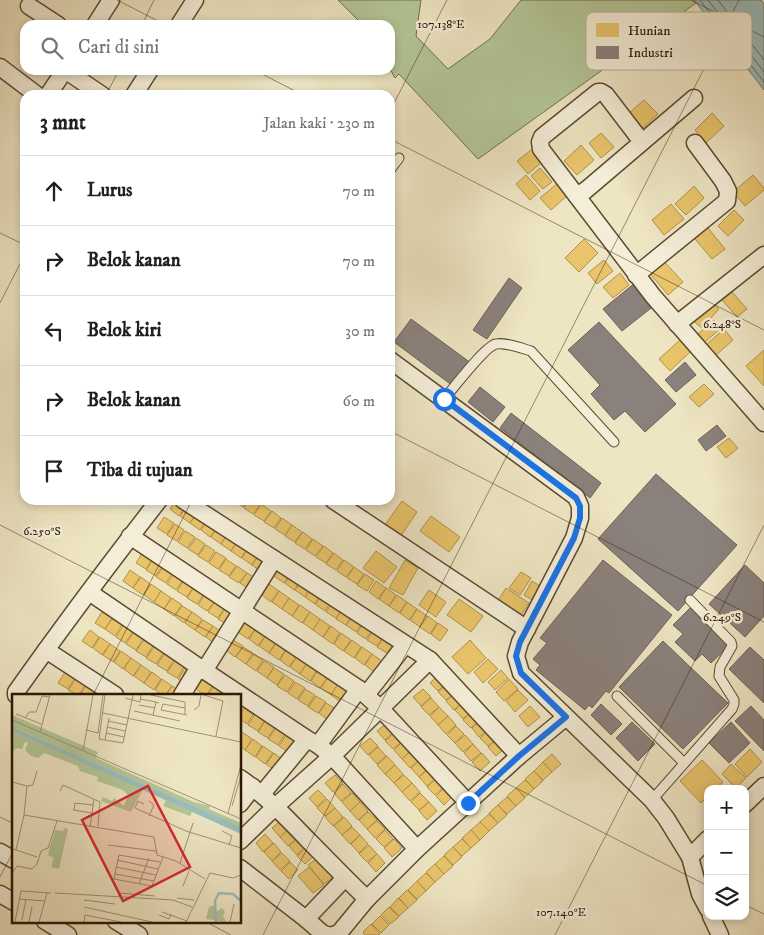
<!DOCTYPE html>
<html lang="id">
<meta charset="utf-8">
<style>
body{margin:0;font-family:"IM FELL DW Pica",serif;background:#f2f2f2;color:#202124}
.controls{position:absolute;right:15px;bottom:15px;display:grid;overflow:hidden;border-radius:10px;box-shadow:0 2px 8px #0003}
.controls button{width:45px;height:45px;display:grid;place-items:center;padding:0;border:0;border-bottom:1px solid #e0e0e0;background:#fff;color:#202124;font:25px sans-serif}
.stop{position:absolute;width:15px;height:15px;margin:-11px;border:4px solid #1a73e8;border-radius:50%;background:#fff}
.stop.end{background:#1a73e8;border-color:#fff;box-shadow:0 1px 5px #0008}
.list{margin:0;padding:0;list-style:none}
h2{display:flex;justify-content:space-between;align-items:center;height:65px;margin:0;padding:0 20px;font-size:21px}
h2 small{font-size:16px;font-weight:400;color:#757577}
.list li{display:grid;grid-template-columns:32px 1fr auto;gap:15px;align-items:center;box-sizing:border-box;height:70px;padding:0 20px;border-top:1px solid #e0e0e0}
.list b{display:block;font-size:19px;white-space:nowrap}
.list em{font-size:16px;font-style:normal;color:#757577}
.icon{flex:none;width:28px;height:28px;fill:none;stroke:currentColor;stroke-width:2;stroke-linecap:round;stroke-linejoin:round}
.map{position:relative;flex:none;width:764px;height:935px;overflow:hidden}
.search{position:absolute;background:#fff;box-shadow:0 2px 8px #0003;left:20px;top:20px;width:375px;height:55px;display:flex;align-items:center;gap:12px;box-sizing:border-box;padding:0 18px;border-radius:15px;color:#757577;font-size:19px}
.panel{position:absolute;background:#fff;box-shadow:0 2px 8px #0003;left:20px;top:90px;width:375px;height:415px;border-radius:15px}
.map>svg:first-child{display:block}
</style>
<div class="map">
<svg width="764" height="935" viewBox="0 0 764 935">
<rect width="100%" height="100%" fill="#eee5c3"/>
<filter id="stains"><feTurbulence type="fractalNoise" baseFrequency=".004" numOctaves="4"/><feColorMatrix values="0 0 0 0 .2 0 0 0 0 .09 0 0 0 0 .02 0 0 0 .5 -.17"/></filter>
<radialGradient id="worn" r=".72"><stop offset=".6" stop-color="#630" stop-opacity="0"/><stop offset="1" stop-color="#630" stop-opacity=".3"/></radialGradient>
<path fill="#b4c697" stroke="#706e4c" d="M338,0H421L416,36L448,69L490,39L521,0H694L696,3L478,159L399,74L395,78L390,69V25H363Z"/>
<path fill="#9bbdbb" stroke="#6e7a70" d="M694,0H761L764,4V90Z"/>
<g fill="#e9c46a" stroke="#b0904a">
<path d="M644,100L658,114L643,128L629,113Z"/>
<path d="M712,113L724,126L706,143L695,130Z"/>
<path d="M601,133L614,147L601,158L589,143Z"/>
<path d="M581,145L594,160L577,175L564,161Z"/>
<path d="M531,150L542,162L528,174L517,161Z"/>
<path d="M540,168L552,182L543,189L531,176Z"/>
<path d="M526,175L540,191L530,200L516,184Z"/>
<path d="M753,175L764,188V190L745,206L733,192Z"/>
<path d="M559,182L569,194L551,210L540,198Z"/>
<path d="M694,186L704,198L686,215L675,204Z"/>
<path d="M671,204L684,219L664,235L652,220Z"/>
<path d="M734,210L744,220L728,236L718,226Z"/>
<path d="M708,228L725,249L712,259L695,239Z"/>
<path d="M584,239L598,253L579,272L565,258Z"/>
<path d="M661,258L683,282L668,295L647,270Z"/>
<path d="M604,260L613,271L597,284L588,273Z"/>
<path d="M620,273L629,285L613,298L603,287Z"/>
<path d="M732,292L747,309L737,317L722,300Z"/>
<path d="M710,301L719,309L702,328L692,320Z"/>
<path d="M714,320L721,328L705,342L698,334Z"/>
<path d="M724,329L733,340L715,356L706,345Z"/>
<path d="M680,340L690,352L670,371L659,359Z"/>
<path d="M764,350V386L746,366Z"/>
<path d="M704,384L714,394L699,407L689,397Z"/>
<path d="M729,438L738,448L726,458L717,447Z"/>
<path d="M176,500L187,505L179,516L170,509Z"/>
<path d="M234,500H248L243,507Z"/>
<path d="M249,500H256L261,504L253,514L244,508Z"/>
<path d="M402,501L417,512L398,540L382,529Z"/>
<path d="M261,504L271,511L264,521L254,515Z"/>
<path d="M187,505L197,512L190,523L180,516Z"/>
<path d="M272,511L281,518L274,528L264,522Z"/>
<path d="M198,512L207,519L200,530L190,523Z"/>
<path d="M431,516L460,537L449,552L420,531Z"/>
<path d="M164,517L174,523L167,534L157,528Z"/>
<path d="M282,518L292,525L285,535L275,529Z"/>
<path d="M208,519L218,526L210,537L201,530Z"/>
<path d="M175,524L184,530L177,541L167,535Z"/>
<path d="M292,525L302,532L295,542L285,536Z"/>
<path d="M218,526L228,533L221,544L211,537Z"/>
<path d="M185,531L195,537L187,548L178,542Z"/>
<path d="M303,532L312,539L305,549L295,543Z"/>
<path d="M229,533L238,540L231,551L221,544Z"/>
<path d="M196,538L205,544L198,555L188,549Z"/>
<path d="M313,539L323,546L315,556L306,550Z"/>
<path d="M239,540L249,547L241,558L231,551Z"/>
<path d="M206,545L215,551L208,562L198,556Z"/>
<path d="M324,546L333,553L326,563L316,557Z"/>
<path d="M249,547L259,554L252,565L242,558Z"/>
<path d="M376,551L397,567L384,583L363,568Z"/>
<path d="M143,552L153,558L146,569L136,563Z"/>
<path d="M216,552L226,558L218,569L209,563Z"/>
<path d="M334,553L343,560L336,570L326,564Z"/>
<path d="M260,554L269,561L262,572L252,565Z"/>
<path d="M153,559L163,565L156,576L146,570Z"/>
<path d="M226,559L236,566L229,576L219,570Z"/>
<path d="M344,560L354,567L346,577L337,571Z"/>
<path d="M405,560L418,568L403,595L389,588Z"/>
<path d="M164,566L173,572L166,583L156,577Z"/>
<path d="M237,566L247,573L239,583L229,577Z"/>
<path d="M281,566L291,572L284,583L274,576Z"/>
<path d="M354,567L364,574L357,584L347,578Z"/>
<path d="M130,570L140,577L133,588L123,581Z"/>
<path d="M521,572L531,578L520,595L509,588Z"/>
<path d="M174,573L184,579L176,590L167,584Z"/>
<path d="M247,573L257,579L250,590L240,583Z"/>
<path d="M292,573L302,579L294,590L285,583Z"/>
<path d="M365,574L374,580L367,591L357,585Z"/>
<path d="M141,577L150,584L143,595L133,588Z"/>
<path d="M184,580L194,586L187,597L177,591Z"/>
<path d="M302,580L312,586L305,597L295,590Z"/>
<path d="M376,581L386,588L378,599L369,592Z"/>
<path d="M532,581L542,587L534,601L524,595Z"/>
<path d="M151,584L161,591L154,602L144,595Z"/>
<path d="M269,584L279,591L271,602L262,595Z"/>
<path d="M194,587L204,594L197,604L187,598Z"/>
<path d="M312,587L322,593L315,604L305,597Z"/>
<path d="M386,588L396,595L389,606L379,599Z"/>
<path d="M506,588L529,603L519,618L497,602Z"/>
<path d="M429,590L446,602L436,617L419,605Z"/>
<path d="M161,591L171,598L164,609L154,602Z"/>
<path d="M279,591L289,598L282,609L272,602Z"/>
<path d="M205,594L215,601L207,611L198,605Z"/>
<path d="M323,594L332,600L325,611L315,604Z"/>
<path d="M397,595L407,602L399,613L389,606Z"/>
<path d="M172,598L182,605L174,616L164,609Z"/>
<path d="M289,598L299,605L292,616L282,609Z"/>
<path d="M459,599L483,616L471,632L447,615Z"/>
<path d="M215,601L225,607L218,618L208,612Z"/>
<path d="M333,601L343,607L336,618L326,612Z"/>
<path d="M407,602L417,609L409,620L400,613Z"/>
<path d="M300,605L310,612L302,623L292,616Z"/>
<path d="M182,606L192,612L184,623L175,616Z"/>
<path d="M226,608L235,615L228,625L218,619Z"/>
<path d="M343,608L353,614L346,625L336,619Z"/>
<path d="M417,609L427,616L420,627L410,620Z"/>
<path d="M102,612L112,618L105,629L95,623Z"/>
<path d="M192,612L202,619L195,630L185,623Z"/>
<path d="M310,612L320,619L313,630L303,623Z"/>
<path d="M354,615L364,621L356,632L346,625Z"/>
<path d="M428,616L437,623L430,634L420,627Z"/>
<path d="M112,619L122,625L115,636L105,629Z"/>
<path d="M320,619L330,626L323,637L313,630Z"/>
<path d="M203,620L213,626L205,637L195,630Z"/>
<path d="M246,621L256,628L248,639L238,632Z"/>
<path d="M364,622L374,628L366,639L357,633Z"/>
<path d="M438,623L448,630L440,641L431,634Z"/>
<path d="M123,626L133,632L125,643L116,637Z"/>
<path d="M213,626L223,633L215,644L206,637Z"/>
<path d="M331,626L340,633L333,644L323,637Z"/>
<path d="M256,628L266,635L258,646L249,639Z"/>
<path d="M374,629L384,635L377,646L367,640Z"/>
<path d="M90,630L99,637L92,648L82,641Z"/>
<path d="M133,633L143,639L136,650L126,644Z"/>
<path d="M341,633L351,640L343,651L334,644Z"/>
<path d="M266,635L276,642L269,653L259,646Z"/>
<path d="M385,636L394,643L387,653L377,647Z"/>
<path d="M100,637L110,644L102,655L93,648Z"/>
<path d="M144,640L153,646L146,657L136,651Z"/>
<path d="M233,640L243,646L235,657L226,650Z"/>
<path d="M352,640L361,647L354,658L344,651Z"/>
<path d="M470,640L486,658L468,674L452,657Z"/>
<path d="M277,642L286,649L279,660L269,653Z"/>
<path d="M110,644L120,651L113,662L103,655Z"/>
<path d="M154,647L164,653L156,664L146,658Z"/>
<path d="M243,647L253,653L246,664L236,657Z"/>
<path d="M362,647L372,654L364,665L355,658Z"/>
<path d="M287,649L297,656L289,667L280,660Z"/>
<path d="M121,651L131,658L123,669L114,662Z"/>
<path d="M164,654L174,660L167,671L157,665Z"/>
<path d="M254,654L263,660L256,671L246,664Z"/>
<path d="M372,654L382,661L374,672L365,665Z"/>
<path d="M297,656L307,663L300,674L290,667Z"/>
<path d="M131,658L141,665L133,676L124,669Z"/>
<path d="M488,659L498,669L483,683L474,672Z"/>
<path d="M175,661L184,667L177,678L167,672Z"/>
<path d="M264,661L274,667L267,678L257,671Z"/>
<path d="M307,663L317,670L310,681L300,674Z"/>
<path d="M141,665L151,672L144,683L134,676Z"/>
<path d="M185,668L195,674L187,685L178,679Z"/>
<path d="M274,668L284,674L277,685L267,678Z"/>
<path d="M318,670L328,677L320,688L311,681Z"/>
<path d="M501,670L508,678L495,690L488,682Z"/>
<path d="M65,672L75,678L68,689L58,683Z"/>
<path d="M152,672L161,679L154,690L144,683Z"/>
<path d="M439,674L447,682L438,691L430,683Z"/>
<path d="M285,675L294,681L287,692L277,686Z"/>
<path d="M328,677L338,684L331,695L321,688Z"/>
<path d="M76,679L85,685L79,695H77L68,690Z"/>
<path d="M162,679L172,686L165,695H162L155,690Z"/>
<path d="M203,679L213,685L207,695H204L196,689Z"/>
<path d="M509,679L518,689L504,701L496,692Z"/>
<path d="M295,682L305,688L297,699L288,693Z"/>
<path d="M448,683L456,692L446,700L438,692Z"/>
<path d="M338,684L348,691L341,702L331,695Z"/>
<path d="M86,686L96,692L94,695H80Z"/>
<path d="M172,686L182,693L181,695H166Z"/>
<path d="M214,686L224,692L222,695H208Z"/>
<path d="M305,689L315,695L308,706L298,700Z"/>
<path d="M423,689L431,697L421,706L413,697Z"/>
<path d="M518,690L528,700L515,712L506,701Z"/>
<path d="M456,692L464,701L454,710L446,701Z"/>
<path d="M316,696L326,702L318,713L308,707Z"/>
<path d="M431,698L439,707L429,715L421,707Z"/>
<path d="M464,701L472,710L463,719L455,710Z"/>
<path d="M326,703L336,709L328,720L319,713Z"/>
<path d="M530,706L540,717L528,727L519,716Z"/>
<path d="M245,707L254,713L247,724L240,719V714Z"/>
<path d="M439,707L448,716L438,725L430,716Z"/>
<path d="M473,711L481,719L471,728L463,720Z"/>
<path d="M255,714L265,720L258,731L248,725Z"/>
<path d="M448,716L456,725L446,734L438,725Z"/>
<path d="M481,720L489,729L479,737L472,728Z"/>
<path d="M265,721L275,727L268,738L258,732Z"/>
<path d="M387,723L395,731L385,740L377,731Z"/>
<path d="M456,726L464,734L455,743L447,735Z"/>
<path d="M276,728L285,734L278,745L268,739Z"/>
<path d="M490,729L498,738L488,746L480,738Z"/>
<path d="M242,732L252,739L245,750L240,746V736Z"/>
<path d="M395,732L403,741L393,749L385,741Z"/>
<path d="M286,735L296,741L288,752L279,746Z"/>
<path d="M465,735L473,744L463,752L455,743Z"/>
<path d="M370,738L378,746L368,755L360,746Z"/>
<path d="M498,738L506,747L496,756L488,747Z"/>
<path d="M253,739L262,746L255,757L245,750Z"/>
<path d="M403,741L411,750L402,759L394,750Z"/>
<path d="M473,744L481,753L471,761L464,753Z"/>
<path d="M263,746L273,753L265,764L256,757Z"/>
<path d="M378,747L386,756L377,764L369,755Z"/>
<path d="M750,749L762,762L747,777L735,764Z"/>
<path d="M412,750L420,759L410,768L402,759Z"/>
<path d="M274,753L283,760L276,771L266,764Z"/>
<path d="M482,753L490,762L480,771L472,762Z"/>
<path d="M552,754L561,764L552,772L543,762Z"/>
<path d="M387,756L395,765L385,774L377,765Z"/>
<path d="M420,760L428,768L419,777L411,768Z"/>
<path d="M702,760L723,782L715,789H708V796L701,803L680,781Z"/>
<path d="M543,762L552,772L543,780L534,771Z"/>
<path d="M731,764L746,778L736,788L722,774Z"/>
<path d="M395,765L403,774L394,783L385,774Z"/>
<path d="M429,769L437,777L427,786L419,777Z"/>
<path d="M534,771L543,781L534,789L525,779Z"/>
<path d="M335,775L343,783L333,792L325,783Z"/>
<path d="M404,775L412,783L402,792L394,783Z"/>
<path d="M437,778L445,786L435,795L427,787Z"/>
<path d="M525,780L534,789L525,797L516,788Z"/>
<path d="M412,783L420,792L410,801L402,792Z"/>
<path d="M343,784L351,793L341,801L334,793Z"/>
<path d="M445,787L453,796L444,805L436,796Z"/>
<path d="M516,788L525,798L516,806L507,796Z"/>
<path d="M318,790L326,798L317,807L309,798Z"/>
<path d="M352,793L360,802L350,811L342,802Z"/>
<path d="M420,793L429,802L419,810L411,802Z"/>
<path d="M507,797L516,806L507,814L498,805Z"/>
<path d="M327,799L335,808L325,816L317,808Z"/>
<path d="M360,802L368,811L358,820L350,811Z"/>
<path d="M429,802L437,811L427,820L419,811Z"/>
<path d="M498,805L507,815L498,823L489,813Z"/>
<path d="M335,808L343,817L333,826L325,817Z"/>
<path d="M368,812L377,820L367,829L359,820Z"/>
<path d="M489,814L498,823L489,831L480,822Z"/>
<path d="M344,817L352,826L342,835L334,826Z"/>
<path d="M282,819L290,828L280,837L272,828Z"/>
<path d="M377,821L385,829L375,838L367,829Z"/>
<path d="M480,822L489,831L480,840L471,830Z"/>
<path d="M352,827L360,835L350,844L342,835Z"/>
<path d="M290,828L298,837L288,846L280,837Z"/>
<path d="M385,830L393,839L384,847L376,839Z"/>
<path d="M471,830L480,840L471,848L462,838Z"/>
<path d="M265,834L273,843L263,852L256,843Z"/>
<path d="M360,835L368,844L359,853L351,844Z"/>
<path d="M298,838L306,846L297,855L289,846Z"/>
<path d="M394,839L402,848L392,857L384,848Z"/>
<path d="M462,839L471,848L462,856L453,847Z"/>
<path d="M274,843L281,852L272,861L264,852Z"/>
<path d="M369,845L377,854L367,862L359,854Z"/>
<path d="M307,847L315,855L305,864L297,856Z"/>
<path d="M453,847L462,857L453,865L444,855Z"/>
<path d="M282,853L290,861L280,870L272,861Z"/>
<path d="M377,854L385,863L376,872L368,863Z"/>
<path d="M321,855L337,874L324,884L308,865Z"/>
<path d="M444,856L453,866L444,874L435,864Z"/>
<path d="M290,862L298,870L289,879L281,871Z"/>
<path d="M435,864L444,874L435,882L426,872Z"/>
<path d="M309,867L324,885L313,893L298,876Z"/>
<path d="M426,873L435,882L426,891L417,881Z"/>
<path d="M417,881L426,891L417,899L408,890Z"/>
<path d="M407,890L417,900L408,908L399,898Z"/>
<path d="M398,898L408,908L399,916L390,907Z"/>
<path d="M389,907L399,917L390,924L381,915Z"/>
<path d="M380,916L389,925L381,933L372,924Z"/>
<path d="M371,924L380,934L379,935H365L363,932Z"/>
</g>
<g fill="#8a817c" stroke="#6e6157">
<path d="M509,278L522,288L487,339L473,330Z"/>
<path d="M636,282L655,305L622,331L603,309Z"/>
<path d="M411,319L471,363L453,386L394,342Z"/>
<path d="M599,322L676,404L645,432L625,411L614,420L591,394L600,385L568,350Z"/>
<path d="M685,362L696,375L676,392L665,380Z"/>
<path d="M480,387L505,407L493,422L468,402Z"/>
<path d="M511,413L601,483L590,498L500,428Z"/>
<path d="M717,425L726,436L706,451L698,440Z"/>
<path d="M656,474L737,545L678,611L598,539Z"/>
<path d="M603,560L672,615L609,693L606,691L592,708L589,705L585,710L536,670L540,665L533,659L547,643L540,638Z"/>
<path d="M745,565L764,583V616L745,637L709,604Z"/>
<path d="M692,606L730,645L711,663L702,654L695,661L675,642L683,634L673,625Z"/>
<path d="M663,641L728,703L683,749L619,687Z"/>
<path d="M750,647L764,660V703L729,669Z"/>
<path d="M601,704L622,724L611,735L591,715Z"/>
<path d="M751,706L764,720V751L735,721Z"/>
<path d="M632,722L655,744L638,761L616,738Z"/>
<path d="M731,722L750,743L729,763L709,743Z"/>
</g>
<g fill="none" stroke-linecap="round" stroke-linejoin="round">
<g stroke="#636a5e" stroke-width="1">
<path d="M700,0L764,82"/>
<path d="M708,0L764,72"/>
<path d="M718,0L764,60"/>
</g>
<defs>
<g id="lane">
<path d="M390,170L399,158"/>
<path d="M444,399C453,389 485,346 496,344C505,342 521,348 531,351L614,442"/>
<path d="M617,696L684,763"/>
<path d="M652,800L732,709L734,704V700L719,676L720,667L732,646L731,642L690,600"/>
</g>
<g id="street">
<path d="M29,6L58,25"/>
<path d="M95,25L111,0"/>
<path d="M179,25L195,0"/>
<path d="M0,67L37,95"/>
<path d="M65,70L102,95"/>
<path d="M48,95L65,70"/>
<path d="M134,95L150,70"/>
<path d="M642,142L606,95L601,92H598L542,137L540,142L541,149L653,296L764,423"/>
<path d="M577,196L586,190L694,98"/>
<path d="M636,275L727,201L728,191L723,181L695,143"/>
<path d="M677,324L764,255"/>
<path d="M390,360L576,497L580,506V518L574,538L520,642L516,656L521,673L652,800L666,818L690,857L700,894L708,909"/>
<path d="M183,500L430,660L519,756"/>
<path d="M333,500L527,629"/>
<path d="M130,536L359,689L381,709L468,803"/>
<path d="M89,592L199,667L307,739L318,745L332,756L417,849"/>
<path d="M46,650L115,695"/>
<path d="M204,671L274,559"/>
<path d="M16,695V692C62,627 110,563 159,500"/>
<path d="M182,695L199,667"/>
<path d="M366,695L405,645"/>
<path d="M318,745L359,689"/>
<path d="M240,778C266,796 287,818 309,841C328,860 347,880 367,899"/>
<path d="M262,794L307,739"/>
<path d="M240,804L253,787"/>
<path d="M745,804L764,786"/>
<path d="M240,841L276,806L332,756L430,660"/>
<path d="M0,852L14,860"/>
<path d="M690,857L708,839"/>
<path d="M240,868L306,919L322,933L327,935"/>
<path d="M0,894L14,902"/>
<path d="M711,916L720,935"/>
<path d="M306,919L345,878"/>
<path d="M45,921L68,935"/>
<path d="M116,921L139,935"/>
<path d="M333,935L339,933L367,899L417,849L519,756L566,717"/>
</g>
</defs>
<use href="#lane" stroke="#5c4a31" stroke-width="11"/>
<use href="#street" stroke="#5c4a31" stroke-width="19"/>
<use href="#lane" stroke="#f4eed8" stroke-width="9"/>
<use href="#street" stroke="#f4eed8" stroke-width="16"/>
</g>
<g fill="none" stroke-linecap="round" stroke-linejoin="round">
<path stroke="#1a73e8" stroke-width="6" d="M444,399L576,498L580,506V518L574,538L520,642L516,656L521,673L566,717L519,756L468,803"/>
</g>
<path fill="none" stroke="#2b1600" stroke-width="1" stroke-opacity="0.45" d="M117,0L166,25M691,0L764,37M142,25L154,0M254,70L303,95M106,95L119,70M390,111L447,0M390,139L764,330M0,233L25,245M0,303L25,254M390,431L764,622M0,525L708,886M93,695L192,500M0,817L14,824M0,877L14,850M745,905L764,914M204,921L231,935M263,935L739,0M555,935L764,525"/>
<g transform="translate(12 694)">
<rect width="229" height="229" fill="#eee5c3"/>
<path d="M0,21L86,58L84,64L182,108L198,112L197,115L229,129V133L0,33ZM0,37L131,95L119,118L89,107L91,103L100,107L102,104L112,112L116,101L111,96L85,87L86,83L68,77L66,72L32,59L26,64L19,62L13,56L16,49L13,48L10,55L5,54L0,57ZM154,106L180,118L178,122L151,112ZM52,134L56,135L47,175L39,173L42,164L36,161L38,152L43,136L51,137ZM203,211L204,218L210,214L213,218L211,221L214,228L194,225L197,213Z" fill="#b4c697"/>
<path d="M0,33L216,127L229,133V140L0,37Z" fill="#9bbdbb"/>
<path fill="none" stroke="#9bbdbb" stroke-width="2.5" d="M204,228L203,207L207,199L221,200L229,207"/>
<path fill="none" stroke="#a09275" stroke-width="1" d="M93,1L87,45L111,49L121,1M139,1L173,8V21M192,1L211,7L204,42M113,4L128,8L129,1M128,5L144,8M127,11L143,14M173,14L151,10L149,16L175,21M182,16L187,12L189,1M122,17L168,27M91,19L229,48M4,20L29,30M141,21L144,8L147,9M13,24L17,18H24L30,2L38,3M0,26L229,125M96,27L115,31M95,33L113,37M74,36L86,39L91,1M28,38L38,1M94,39L112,43M93,46L97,24M71,57L81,1M0,88L15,92L12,121L142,143L145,161L164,167L193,185M15,92L21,91L25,77M48,97L51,91L88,108L86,132M137,107L142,111L137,122M132,110L126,107L123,114L174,137L229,154M220,112L229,82M61,116L80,119M62,116L63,109L81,111M216,119L229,71M78,133L82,105M210,137L220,142L217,151M96,151L144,157M0,155L4,156L12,121M4,156L25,163M105,166L146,175M148,168L107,161L102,185L140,192L151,163M168,169L181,129M104,173L144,181M0,179L5,172L20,175L25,170L29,157L36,154L45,127M103,180L142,187M127,190L137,164M171,192L177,177M43,199L161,206L180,213M107,203V199L143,202M165,204L182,206M7,205L33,207M72,206L103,210M72,213L140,228M150,218L175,227M147,221L157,225L159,220M10,226L14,205M3,228L9,197L39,199M17,228L20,213M27,228L35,199M72,228L73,221L109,228M174,228L198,179L221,184L229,181M218,228L222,210"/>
<path fill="#d62828" fill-opacity="0.15" stroke="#d62828" stroke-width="2.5" d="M136,92L178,173L111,207L70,126Z"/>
<rect width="229" height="229" fill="none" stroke="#2b1600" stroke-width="2.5"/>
</g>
<rect x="586" y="12" width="166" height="58" rx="8" fill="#f4eed8" stroke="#b8ad97" stroke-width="1"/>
<rect x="596" y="23" width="23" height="14" fill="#e9c46a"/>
<rect x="596" y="46" width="23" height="13" fill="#8a817c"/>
<g font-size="14" fill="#2b1600">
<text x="628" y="35">Hunian</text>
<text x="628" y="57">Industri</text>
</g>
<g font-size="12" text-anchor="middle" fill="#2b1600" stroke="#f4eed8" stroke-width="5" stroke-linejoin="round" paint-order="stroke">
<text x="441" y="28">107.138°E</text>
<text x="722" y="328">6.248°S</text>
<text x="42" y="535">6.250°S</text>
<text x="722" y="621">6.249°S</text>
<text x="561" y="916">107.140°E</text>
</g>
<rect width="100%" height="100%" filter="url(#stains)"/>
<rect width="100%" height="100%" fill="url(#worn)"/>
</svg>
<div class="controls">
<button>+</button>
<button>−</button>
<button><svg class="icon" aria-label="layers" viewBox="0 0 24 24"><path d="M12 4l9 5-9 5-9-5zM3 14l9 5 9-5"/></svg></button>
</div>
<div class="stop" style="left:444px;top:399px"></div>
<div class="stop end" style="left:468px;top:803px"></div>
<div class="search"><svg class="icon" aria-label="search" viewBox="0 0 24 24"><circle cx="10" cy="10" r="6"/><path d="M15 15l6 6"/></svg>Cari di sini</div>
<section class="panel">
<h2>3 mnt<small>Jalan kaki · 230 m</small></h2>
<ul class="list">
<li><svg class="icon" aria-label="ahead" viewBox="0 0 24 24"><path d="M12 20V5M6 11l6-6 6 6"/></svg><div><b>Lurus</b></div><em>70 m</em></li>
<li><svg class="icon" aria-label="right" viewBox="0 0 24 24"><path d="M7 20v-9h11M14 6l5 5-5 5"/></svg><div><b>Belok kanan</b></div><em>70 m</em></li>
<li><svg class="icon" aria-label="left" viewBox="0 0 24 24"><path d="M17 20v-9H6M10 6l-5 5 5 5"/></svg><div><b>Belok kiri</b></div><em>30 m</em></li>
<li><svg class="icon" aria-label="right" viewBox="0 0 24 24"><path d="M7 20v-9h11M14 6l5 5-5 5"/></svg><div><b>Belok kanan</b></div><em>60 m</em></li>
<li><svg class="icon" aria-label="arrive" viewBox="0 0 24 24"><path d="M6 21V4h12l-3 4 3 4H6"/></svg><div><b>Tiba di tujuan</b></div></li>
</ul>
</section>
</div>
